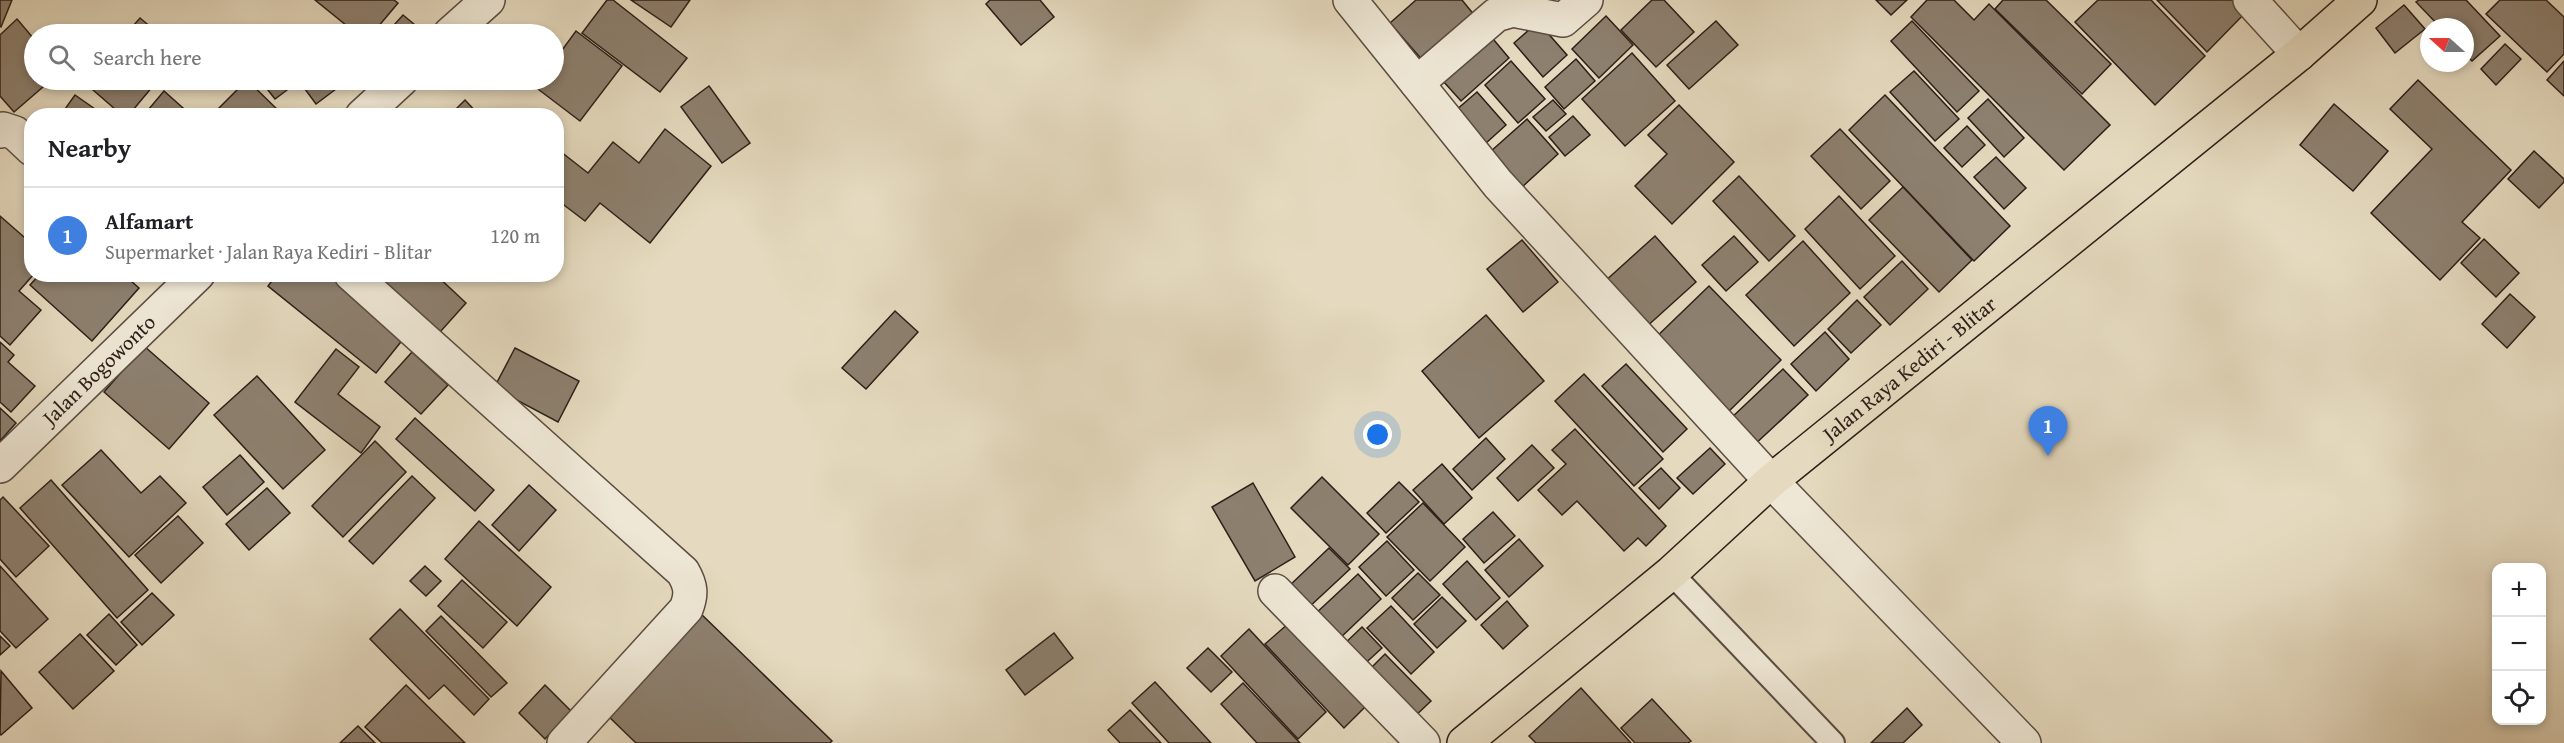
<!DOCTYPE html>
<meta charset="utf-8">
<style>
body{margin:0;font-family:"Gentium Book Plus",serif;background:#f2f2f2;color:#202124}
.controls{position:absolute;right:18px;bottom:18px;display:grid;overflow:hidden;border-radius:12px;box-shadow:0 3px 9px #0003}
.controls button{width:54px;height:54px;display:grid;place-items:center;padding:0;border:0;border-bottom:2px solid #e0e0e0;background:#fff;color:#202124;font:30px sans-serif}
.compass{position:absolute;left:2420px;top:18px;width:54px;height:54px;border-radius:50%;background:#fff;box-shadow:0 3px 9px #0003;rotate:291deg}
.you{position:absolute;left:1378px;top:435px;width:21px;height:21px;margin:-15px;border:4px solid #fff;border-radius:50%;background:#1a73e8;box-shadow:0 0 0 9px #1a73e833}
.badge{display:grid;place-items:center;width:39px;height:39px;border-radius:50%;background:#8f2418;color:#fff;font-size:20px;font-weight:700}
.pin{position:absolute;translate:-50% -50px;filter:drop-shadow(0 2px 3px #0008)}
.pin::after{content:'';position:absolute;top:32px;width:21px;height:18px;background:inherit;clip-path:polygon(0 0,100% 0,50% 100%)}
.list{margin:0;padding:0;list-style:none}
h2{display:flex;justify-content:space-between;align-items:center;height:78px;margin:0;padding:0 24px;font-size:26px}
h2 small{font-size:20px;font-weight:400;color:#757577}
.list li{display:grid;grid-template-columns:39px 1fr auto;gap:18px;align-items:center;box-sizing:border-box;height:96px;padding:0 24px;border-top:2px solid #e0e0e0}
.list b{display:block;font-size:22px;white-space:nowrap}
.list p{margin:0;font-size:20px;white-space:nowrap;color:#757577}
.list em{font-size:20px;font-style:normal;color:#757577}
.icon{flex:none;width:33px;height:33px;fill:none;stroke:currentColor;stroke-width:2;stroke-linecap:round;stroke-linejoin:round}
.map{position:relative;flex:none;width:2564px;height:743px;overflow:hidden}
.search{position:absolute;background:#fff;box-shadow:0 3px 9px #0003;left:24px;top:24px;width:540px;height:66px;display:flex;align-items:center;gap:15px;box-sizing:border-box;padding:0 21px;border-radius:33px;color:#757577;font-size:22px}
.panel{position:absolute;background:#fff;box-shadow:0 3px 9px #0003;left:24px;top:108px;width:540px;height:174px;border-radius:24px}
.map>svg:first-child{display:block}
</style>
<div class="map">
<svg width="2564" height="743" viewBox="0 0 2564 743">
<rect width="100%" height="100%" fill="#e5dabf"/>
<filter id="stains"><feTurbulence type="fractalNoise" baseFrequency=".00333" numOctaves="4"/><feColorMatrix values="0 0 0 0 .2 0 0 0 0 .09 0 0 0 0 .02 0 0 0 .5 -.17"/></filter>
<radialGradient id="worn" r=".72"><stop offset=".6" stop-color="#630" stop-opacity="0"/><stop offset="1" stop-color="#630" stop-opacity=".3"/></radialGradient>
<g fill="#8d806f" stroke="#2d1e18" stroke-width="1.5">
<path d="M0,0H12L1,27L0,26Z"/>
<path d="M315,0H394L398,3L372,34H357Z"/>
<path d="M607,0H613L687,58L660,92L582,33Z"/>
<path d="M631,0H690L671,27Z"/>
<path d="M990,0H1040L1054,17L1021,45L986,4Z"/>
<path d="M1416,0H1462L1475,16L1424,62L1390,23Z"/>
<path d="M1652,0H1664L1694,32L1656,67L1621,30Z"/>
<path d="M1876,0H1907L1891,15Z"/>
<path d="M1927,0H1954L1974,20L1989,4L2110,125L2064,170L1911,17Z"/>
<path d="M2003,0H2046L2111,64L2082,94L1995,9Z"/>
<path d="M2098,0H2151L2205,56L2155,105L2075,22Z"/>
<path d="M2157,0H2232L2245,13L2207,52Z"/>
<path d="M2419,0H2466L2500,36L2472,61L2465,54V27H2440L2416,2Z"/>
<path d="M2500,0H2546L2564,17V54L2547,72L2486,14Z"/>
<path d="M2404,5L2425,29L2395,53L2376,28Z"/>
<path d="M403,15L426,34H386Z"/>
<path d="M1606,16L1633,45L1599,78L1572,49Z"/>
<path d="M140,18L159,34H126Z"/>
<path d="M17,19L34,39V80H51L14,112L0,96V35Z"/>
<path d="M1716,21L1738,45L1689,89L1667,65Z"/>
<path d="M1912,21L1979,91L1957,112L1891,41Z"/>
<path d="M1538,22L1567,55L1543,77L1514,43Z"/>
<path d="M1483,27L1509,58L1461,101L1434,71Z"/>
<path d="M576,31L622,66L580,121L534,86L540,80H554V61Z"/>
<path d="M2505,44L2521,59L2496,85L2481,69Z"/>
<path d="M1632,53L1675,101L1625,146L1582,99Z"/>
<path d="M1576,59L1595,81L1564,109L1545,87Z"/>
<path d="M1511,61L1545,99L1518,123L1485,85Z"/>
<path d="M2564,61V96L2547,80Z"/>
<path d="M1914,71L1959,119L1935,141L1890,92Z"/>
<path d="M88,80H158L128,116H123L85,83Z"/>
<path d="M247,80L284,116H223L217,110Z"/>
<path d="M260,80H341L344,83L316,104L299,81L275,99Z"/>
<path d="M2418,80L2511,170L2462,222L2480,238L2440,280L2371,213L2432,149L2390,109Z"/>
<path d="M709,86L750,143L722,163L681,107Z"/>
<path d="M164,91L192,116H143Z"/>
<path d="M1477,92L1506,125L1485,144L1455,111Z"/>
<path d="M75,95L105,116H60Z"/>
<path d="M1885,95L2010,226L1974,261L1849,130Z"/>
<path d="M1988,99L2024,138L2004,157L1968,118Z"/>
<path d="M465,100L480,116H449Z"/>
<path d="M1553,100L1566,114L1546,131L1533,117Z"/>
<path d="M2334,104L2388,151L2353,191L2300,145Z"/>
<path d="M1679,105L1734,162L1672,224L1635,186L1667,154L1648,135Z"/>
<path d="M1573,116L1590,135L1565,156L1549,137Z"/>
<path d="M1527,119L1558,154L1521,188L1490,152Z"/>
<path d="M1967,126L1985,145L1962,167L1944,148Z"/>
<path d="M665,129L711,166L650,243L600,203L585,221L556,199V148L588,173L613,142L639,163Z"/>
<path d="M1840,129L1890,181L1861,209L1811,156Z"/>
<path d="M2534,151L2564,179V182L2539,208L2508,179Z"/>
<path d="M1996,157L2026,188L2004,209L1974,177Z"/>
<path d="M1739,176L1795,236L1769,261L1713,201Z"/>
<path d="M1903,187L1972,260L1939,292L1869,220Z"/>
<path d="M1839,196L1895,256L1860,289L1805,229Z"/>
<path d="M0,216L32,244V274H34L19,291L41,310L10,345L0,336Z"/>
<path d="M1655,236L1696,282L1644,329L1603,283Z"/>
<path d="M1734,236L1758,262L1726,291L1702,265Z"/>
<path d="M2484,239L2519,273L2496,297L2461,263Z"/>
<path d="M1522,240L1558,282L1523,312L1487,269Z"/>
<path d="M1803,241L1850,293L1794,346L1746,295Z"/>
<path d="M1902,261L1928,289L1890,325L1864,297Z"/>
<path d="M40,274H123L139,288L92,341L30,285Z"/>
<path d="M277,274H335L408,333L376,373L268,286Z"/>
<path d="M358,274H435L466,303L432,341Z"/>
<path d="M1709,286L1781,360L1722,418L1650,343Z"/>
<path d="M2510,294L2535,317L2507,348L2482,324Z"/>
<path d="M1857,300L1881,325L1851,353L1828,329Z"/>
<path d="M895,311L918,332L866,389L842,368Z"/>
<path d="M1486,315L1544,381L1479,438L1422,371Z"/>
<path d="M1825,332L1849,359L1816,391L1791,364Z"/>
<path d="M0,342L14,355L8,362L35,386L11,412L0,402Z"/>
<path d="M144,346L209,403L169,449L104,392Z"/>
<path d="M515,348L579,381L558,422L494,388Z"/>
<path d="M336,349L359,367L338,394L380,427L361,453L295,402Z"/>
<path d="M412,352L448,385L421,414L385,382Z"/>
<path d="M1626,364L1687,429L1663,452L1602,386Z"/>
<path d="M1783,369L1808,395L1752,447L1728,421Z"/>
<path d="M1584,374L1663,459L1634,486L1555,401Z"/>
<path d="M257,376L325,450L283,489L214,415Z"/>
<path d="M0,408L16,423L0,441Z"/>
<path d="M415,418L494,490L475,511L396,439Z"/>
<path d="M1575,429L1666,526L1646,546L1638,538L1624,551L1577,501L1562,515L1538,490L1566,464L1552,450Z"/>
<path d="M1486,438L1505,459L1472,490L1453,469Z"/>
<path d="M375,441L406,472L343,537L312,506Z"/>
<path d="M1532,445L1554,468L1518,501L1497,478Z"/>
<path d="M1710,448L1725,464L1693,494L1677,478Z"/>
<path d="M101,450L141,493L160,476L186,503L129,557L62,485Z"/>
<path d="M240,455L264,482L227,515L203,487Z"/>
<path d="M1442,464L1472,498L1444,524L1413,490Z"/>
<path d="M1661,468L1680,488L1659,509L1639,488Z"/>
<path d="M412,476L435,498L373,564L349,541Z"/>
<path d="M1322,477L1379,534L1348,565L1291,508Z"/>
<path d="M51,480L148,590L117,618L20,508Z"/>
<path d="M1399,482L1419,502L1386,533L1367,513Z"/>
<path d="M1253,483L1295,557L1255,581L1212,507Z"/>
<path d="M529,485L556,510L519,551L492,525Z"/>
<path d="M267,488L290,513L249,550L226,524Z"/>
<path d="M3,497L49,546L16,577L0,559V500Z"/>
<path d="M1423,503L1465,547L1430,581L1387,537Z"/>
<path d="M1493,512L1515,536L1484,563L1463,539Z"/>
<path d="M178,516L203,543L161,583L135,555Z"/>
<path d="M479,521L551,587L517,626L445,559Z"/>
<path d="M1519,539L1543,566L1509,597L1485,570Z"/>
<path d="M1387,541L1414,570L1386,596L1359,567Z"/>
<path d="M1329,548L1350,569L1307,609L1287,588Z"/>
<path d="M1467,561L1500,598L1476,620L1443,584Z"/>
<path d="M0,566L48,619L16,648L0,631Z"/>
<path d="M425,566L441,581L426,596L410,581Z"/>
<path d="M1418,573L1440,595L1413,620L1392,598Z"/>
<path d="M1358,574L1381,599L1337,641L1313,616Z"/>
<path d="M462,580L507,622L483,648L438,606Z"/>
<path d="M152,593L174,615L142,645L121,622Z"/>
<path d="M1442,597L1466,621L1437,648L1414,624Z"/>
<path d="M1507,601L1528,626L1503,649L1481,625Z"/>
<path d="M1391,606L1434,652L1411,674L1367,628Z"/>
<path d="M400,609L489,699L474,715L444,685L429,699L370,639Z"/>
<path d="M699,612L832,741L830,743H636L604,712Z"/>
<path d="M109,614L137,645L116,665L87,635Z"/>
<path d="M441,616L507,683L491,697L426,631Z"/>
<path d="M1289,623L1367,705L1344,728L1265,644Z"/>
<path d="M1362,627L1382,648L1358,670L1339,649Z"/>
<path d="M1249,629L1326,712L1298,739L1221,656Z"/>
<path d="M1054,633L1073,658L1025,695L1006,670Z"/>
<path d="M80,634L114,671L73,709L39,672Z"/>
<path d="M0,636L10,646L0,655Z"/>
<path d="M1208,648L1232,672L1211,692L1187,668Z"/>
<path d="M1385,654L1431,701L1410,721L1365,674Z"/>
<path d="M1,671L32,708L1,735L0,734Z"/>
<path d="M1155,682L1211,743H1169L1132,703Z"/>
<path d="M1243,683L1300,743H1257L1221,704Z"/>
<path d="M406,685L465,743H382L365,727Z"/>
<path d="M545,685L571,711L545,739L519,713Z"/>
<path d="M1581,688L1631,743H1536L1529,736Z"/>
<path d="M1652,699L1691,741L1688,743H1635L1621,728Z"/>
<path d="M1907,708L1922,725L1903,743H1871Z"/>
<path d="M1130,710L1161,743H1120L1108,730Z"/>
<path d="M358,726L375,743H340Z"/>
</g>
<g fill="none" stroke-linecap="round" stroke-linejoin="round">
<defs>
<path id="lane" d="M1671,573L1833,743"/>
<g id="street">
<path d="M1350,0L1498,184L1771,481L2024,743"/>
<path d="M2250,0L2299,54"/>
<path d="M450,34L488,0"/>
<path d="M1417,83L1496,15L1513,10L1563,20L1586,0"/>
<path d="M362,116L401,80"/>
<path d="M0,131L3,129L15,133L32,149"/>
<path d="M351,274L683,572C691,586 692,594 686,609L564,743"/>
<path id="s1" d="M0,466L198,274"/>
<path d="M1275,591L1423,743"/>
</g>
<g id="primary">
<path id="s2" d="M1464,743L1671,573L1771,481L2299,54L2360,0"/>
</g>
</defs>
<use href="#lane" stroke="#5b4d42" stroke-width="26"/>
<use href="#street" stroke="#5b4d42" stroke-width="36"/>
<use href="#primary" stroke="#2d1e18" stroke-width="36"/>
<use href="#lane" stroke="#eee7d5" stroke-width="22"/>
<use href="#street" stroke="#eee7d5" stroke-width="33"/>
<use href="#primary" stroke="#e5dabf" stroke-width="33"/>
</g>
<g text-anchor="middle" stroke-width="4.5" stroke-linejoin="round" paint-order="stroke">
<g font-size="21" fill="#2d1e18" stroke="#eee7d5">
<text dy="7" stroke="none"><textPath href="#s2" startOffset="582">Jalan Raya Kediri - Blitar</textPath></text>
<text dy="7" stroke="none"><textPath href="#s1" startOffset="138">Jalan Bogowonto</textPath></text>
</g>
</g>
<rect width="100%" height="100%" filter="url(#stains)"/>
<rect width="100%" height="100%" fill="url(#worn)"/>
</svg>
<div class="controls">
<button>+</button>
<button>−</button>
<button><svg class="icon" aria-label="locate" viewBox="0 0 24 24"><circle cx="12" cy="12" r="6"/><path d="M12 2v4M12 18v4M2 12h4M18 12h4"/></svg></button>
</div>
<svg class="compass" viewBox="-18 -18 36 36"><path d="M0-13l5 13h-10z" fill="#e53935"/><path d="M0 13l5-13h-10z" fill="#757577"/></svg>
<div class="you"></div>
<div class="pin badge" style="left:2048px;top:456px;background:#3f7fe0">1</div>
<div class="search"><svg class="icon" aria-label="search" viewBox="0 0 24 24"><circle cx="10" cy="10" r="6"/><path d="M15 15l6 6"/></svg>Search here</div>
<section class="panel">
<h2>Nearby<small></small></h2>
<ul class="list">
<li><span class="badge" style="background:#3f7fe0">1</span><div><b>Alfamart</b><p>Supermarket · Jalan Raya Kediri - Blitar</p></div><em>120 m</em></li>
</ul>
</section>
</div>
